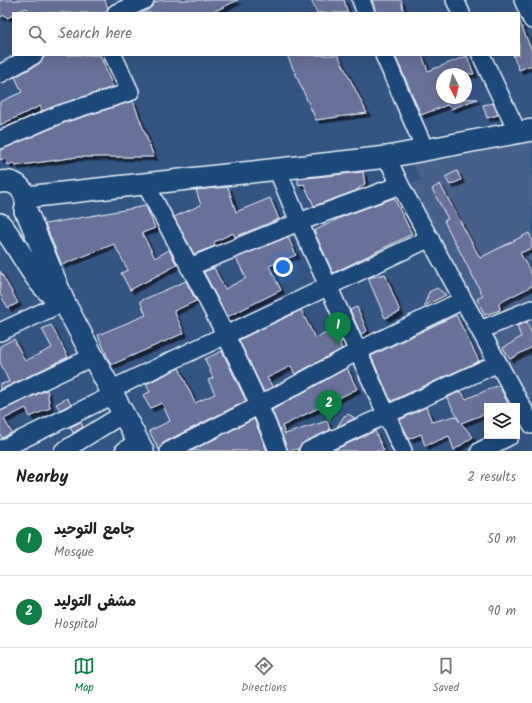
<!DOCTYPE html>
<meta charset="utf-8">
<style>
body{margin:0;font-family:Kalam,"Playpen Sans Arabic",sans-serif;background:#f6f6f6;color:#202124}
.controls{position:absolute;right:12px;bottom:12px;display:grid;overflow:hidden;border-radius:0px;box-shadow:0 4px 16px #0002}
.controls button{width:36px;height:36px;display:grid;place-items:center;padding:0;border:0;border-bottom:1px solid #e0e0e0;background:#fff;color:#202124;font:20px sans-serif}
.compass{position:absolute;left:436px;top:68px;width:36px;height:36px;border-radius:50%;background:#fff;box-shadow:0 4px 16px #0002;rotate:173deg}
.you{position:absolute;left:283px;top:267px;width:14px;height:14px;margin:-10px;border:3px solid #fff;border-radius:50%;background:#1a73e8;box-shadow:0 0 0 6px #1a73e833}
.badge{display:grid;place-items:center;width:26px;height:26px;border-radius:50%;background:#0b8043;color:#fff;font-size:13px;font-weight:700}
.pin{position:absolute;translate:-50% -33px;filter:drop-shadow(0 1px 2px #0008)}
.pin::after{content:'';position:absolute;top:21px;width:14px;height:12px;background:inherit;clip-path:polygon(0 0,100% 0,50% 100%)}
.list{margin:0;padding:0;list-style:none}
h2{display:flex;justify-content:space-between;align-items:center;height:52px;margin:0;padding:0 16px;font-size:17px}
h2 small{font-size:13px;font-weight:400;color:#757577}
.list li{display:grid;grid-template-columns:26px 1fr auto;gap:12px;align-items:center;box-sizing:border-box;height:72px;padding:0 16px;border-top:1px solid #e0e0e0}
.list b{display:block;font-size:15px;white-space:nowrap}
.list p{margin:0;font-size:13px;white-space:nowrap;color:#757577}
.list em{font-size:13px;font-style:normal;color:#757577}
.icon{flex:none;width:22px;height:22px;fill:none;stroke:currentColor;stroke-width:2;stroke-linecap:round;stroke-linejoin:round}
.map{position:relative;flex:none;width:532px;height:451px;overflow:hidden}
.search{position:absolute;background:#fff;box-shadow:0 4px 16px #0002;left:12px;right:12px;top:12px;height:44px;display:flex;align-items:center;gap:10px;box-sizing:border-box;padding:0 14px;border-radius:0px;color:#757577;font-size:15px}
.sheet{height:196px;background:#fff}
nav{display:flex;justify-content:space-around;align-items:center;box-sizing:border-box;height:56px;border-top:1px solid #e0e0e0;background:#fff;font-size:11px;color:#757577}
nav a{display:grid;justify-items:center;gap:2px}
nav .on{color:#0b8043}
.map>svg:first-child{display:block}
</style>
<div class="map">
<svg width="532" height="451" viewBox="0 0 532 451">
<defs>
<filter id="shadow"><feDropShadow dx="3.5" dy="3.5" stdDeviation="0" flood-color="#0009"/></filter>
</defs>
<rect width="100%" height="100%" fill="#345582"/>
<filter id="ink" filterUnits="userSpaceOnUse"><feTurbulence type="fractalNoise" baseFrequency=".025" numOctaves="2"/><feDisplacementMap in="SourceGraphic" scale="8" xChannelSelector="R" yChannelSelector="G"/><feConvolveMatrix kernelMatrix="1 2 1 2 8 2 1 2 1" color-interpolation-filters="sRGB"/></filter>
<g filter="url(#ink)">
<path fill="#47608a" d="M532,142V403L409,185L421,180L413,164Z"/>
<g fill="#687197" stroke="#e8f1f8" filter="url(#shadow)">
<path d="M0,0H105L108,7L106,13H29L27,8L13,13V15L7,18L5,15L0,17Z"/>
<path d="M161,0H238L211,13H140L149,9L154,3Z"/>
<path d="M311,0H344L348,13H317Z"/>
<path d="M372,0H401L404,13H376Z"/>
<path d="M519,20L532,51V65L519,70L513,55H519Z"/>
<path d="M48,55H100L113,87L42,111L40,106L0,125V102L22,92L15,77L39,64L44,57Z"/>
<path d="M287,55H338L367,113L316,120Z"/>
<path d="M395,55H422L428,71L467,56L474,74H442V98L477,99L451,109L447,105L421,115Z"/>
<path d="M133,101L154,157H77L15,166L14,163L8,165L5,158L0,160V150L64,123Z"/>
<path d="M493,103L498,115L487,118L483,105Z"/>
<path d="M457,171L461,180L450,185L445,177Z"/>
<path d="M363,172L365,184L355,191L314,206L304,184L298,185V179Z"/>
<path d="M440,184L480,258L529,233L532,239V248L520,253L532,275V286L499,303L500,310L485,315L477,299L483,296L444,221L448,219L432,189Z"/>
<path d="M228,187L236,212L270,198L279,219L235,237L233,233L214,242L215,246L194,254L174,217L201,205L196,190Z"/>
<path d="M394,198L412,234L333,273L314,231L344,216Z"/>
<path d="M146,206L155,228L142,233L155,258L169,250L177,265L130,290L121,273L128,270L114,244L62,265L45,224Z"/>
<path d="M288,237L296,255L269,266L281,290L227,317L204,272L214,268L225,289L246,278L236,258Z"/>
<path d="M0,271L18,303L8,308L0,294Z"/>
<path d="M385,274L400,312L385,318L368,278Z"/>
<path d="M186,281L196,301L174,311L184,333L111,365L98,335L146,315L140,301Z"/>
<path d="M437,288L446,295L424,306L429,292Z"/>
<path d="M357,307L367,331L361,334L350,310Z"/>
<path d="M301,310L315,338L336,329L342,342L340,343L342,349L295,374L291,366L267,378L273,387L264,392L239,340Z"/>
<path d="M456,315L479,361L391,401L371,356Z"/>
<path d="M527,322L532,335V347L510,359L503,348L521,337L517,326Z"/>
<path d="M51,325L68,357L0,390V384L9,382L0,362V346L14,339L25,361L52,348L42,329Z"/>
<path d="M222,351L246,401L164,442L159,450L149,431L170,421L162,403L150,408L143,395L150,392L146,384L179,368L195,403L215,394L208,380L213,378L205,359Z"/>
<path d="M347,368L357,389L282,426L285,434L327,421L330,430L304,442L298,449L288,451L272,410Z"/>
<path d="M499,385L509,406H487V413L461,423L473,437L454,450L449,436L425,446L421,434L409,439L400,420L426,407L432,422L455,416L460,422L447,398L461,391L466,399Z"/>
<path d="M47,390L50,408L30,417L26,408L4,419L12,433L2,438L0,434V411Z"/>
<path d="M67,398L71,404L60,410L56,404Z"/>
<path d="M348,414L355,418L337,427L344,416Z"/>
<path d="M254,419L267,451H191Z"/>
<path d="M81,422L83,427L73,433L70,427Z"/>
<path d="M375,431L384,451H332Z"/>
</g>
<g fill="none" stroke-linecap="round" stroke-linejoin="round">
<defs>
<g id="minor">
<path d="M361,0L366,13"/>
<path d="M455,0L461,13"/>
<path d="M523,0L532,20"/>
<path d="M116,13L145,0"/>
<path d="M384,55L425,150"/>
<path d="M481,55L518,133"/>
<path d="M0,74L34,55"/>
<path d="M0,140L60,114L130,92L113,55"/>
<path d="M387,157L400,185L532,425"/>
<path d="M277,169L299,222L403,451"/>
<path d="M145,183C191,271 242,358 278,451"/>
<path d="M189,267L299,222L400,185"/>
<path d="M480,330L532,309"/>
<path d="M0,332L64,302"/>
<path d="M110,390L430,238"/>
<path d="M0,401L92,357"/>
<path d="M0,450L113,395"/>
<path d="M63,451L123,414"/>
<path d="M124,451L138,441"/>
<path d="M169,451L260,405L358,351L463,300"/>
<path d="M308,451L498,363"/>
<path d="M480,451L510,436"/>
</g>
<g id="major">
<path d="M0,182C18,178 30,195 25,211"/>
<path d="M26,197L387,157L532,130"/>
<path d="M26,210L64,302L143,451"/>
<path d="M0,224C22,248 34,289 64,302"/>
</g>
</defs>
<use href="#minor" stroke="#e8f1f8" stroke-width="20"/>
<use href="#major" stroke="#e8f1f8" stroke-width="24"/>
<use href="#minor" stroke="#1f4a7a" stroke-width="17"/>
<use href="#major" stroke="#1f4a7a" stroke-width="21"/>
</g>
</g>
</svg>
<div class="controls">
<button><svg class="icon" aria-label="layers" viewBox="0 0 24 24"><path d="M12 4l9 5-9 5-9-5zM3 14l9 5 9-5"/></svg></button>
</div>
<svg class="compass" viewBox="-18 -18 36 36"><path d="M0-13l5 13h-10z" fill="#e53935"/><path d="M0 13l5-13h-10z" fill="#757577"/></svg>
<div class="you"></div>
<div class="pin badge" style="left:338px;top:345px">1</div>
<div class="pin badge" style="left:329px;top:423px">2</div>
<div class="search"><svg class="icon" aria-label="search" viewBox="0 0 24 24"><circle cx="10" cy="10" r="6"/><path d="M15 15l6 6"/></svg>Search here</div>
</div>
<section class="sheet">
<h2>Nearby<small>2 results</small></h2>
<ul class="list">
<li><span class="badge">1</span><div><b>جامع التوحيد</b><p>Mosque</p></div><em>50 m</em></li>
<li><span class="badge">2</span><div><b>مشفى التوليد</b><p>Hospital</p></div><em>90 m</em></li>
</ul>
</section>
<nav>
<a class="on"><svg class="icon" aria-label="map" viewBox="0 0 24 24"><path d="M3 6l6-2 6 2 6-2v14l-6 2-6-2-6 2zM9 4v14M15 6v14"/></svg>Map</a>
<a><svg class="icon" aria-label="directions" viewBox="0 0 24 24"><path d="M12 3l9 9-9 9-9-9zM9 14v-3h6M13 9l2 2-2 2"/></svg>Directions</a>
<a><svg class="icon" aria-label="saved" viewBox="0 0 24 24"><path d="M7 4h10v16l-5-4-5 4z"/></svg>Saved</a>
</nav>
